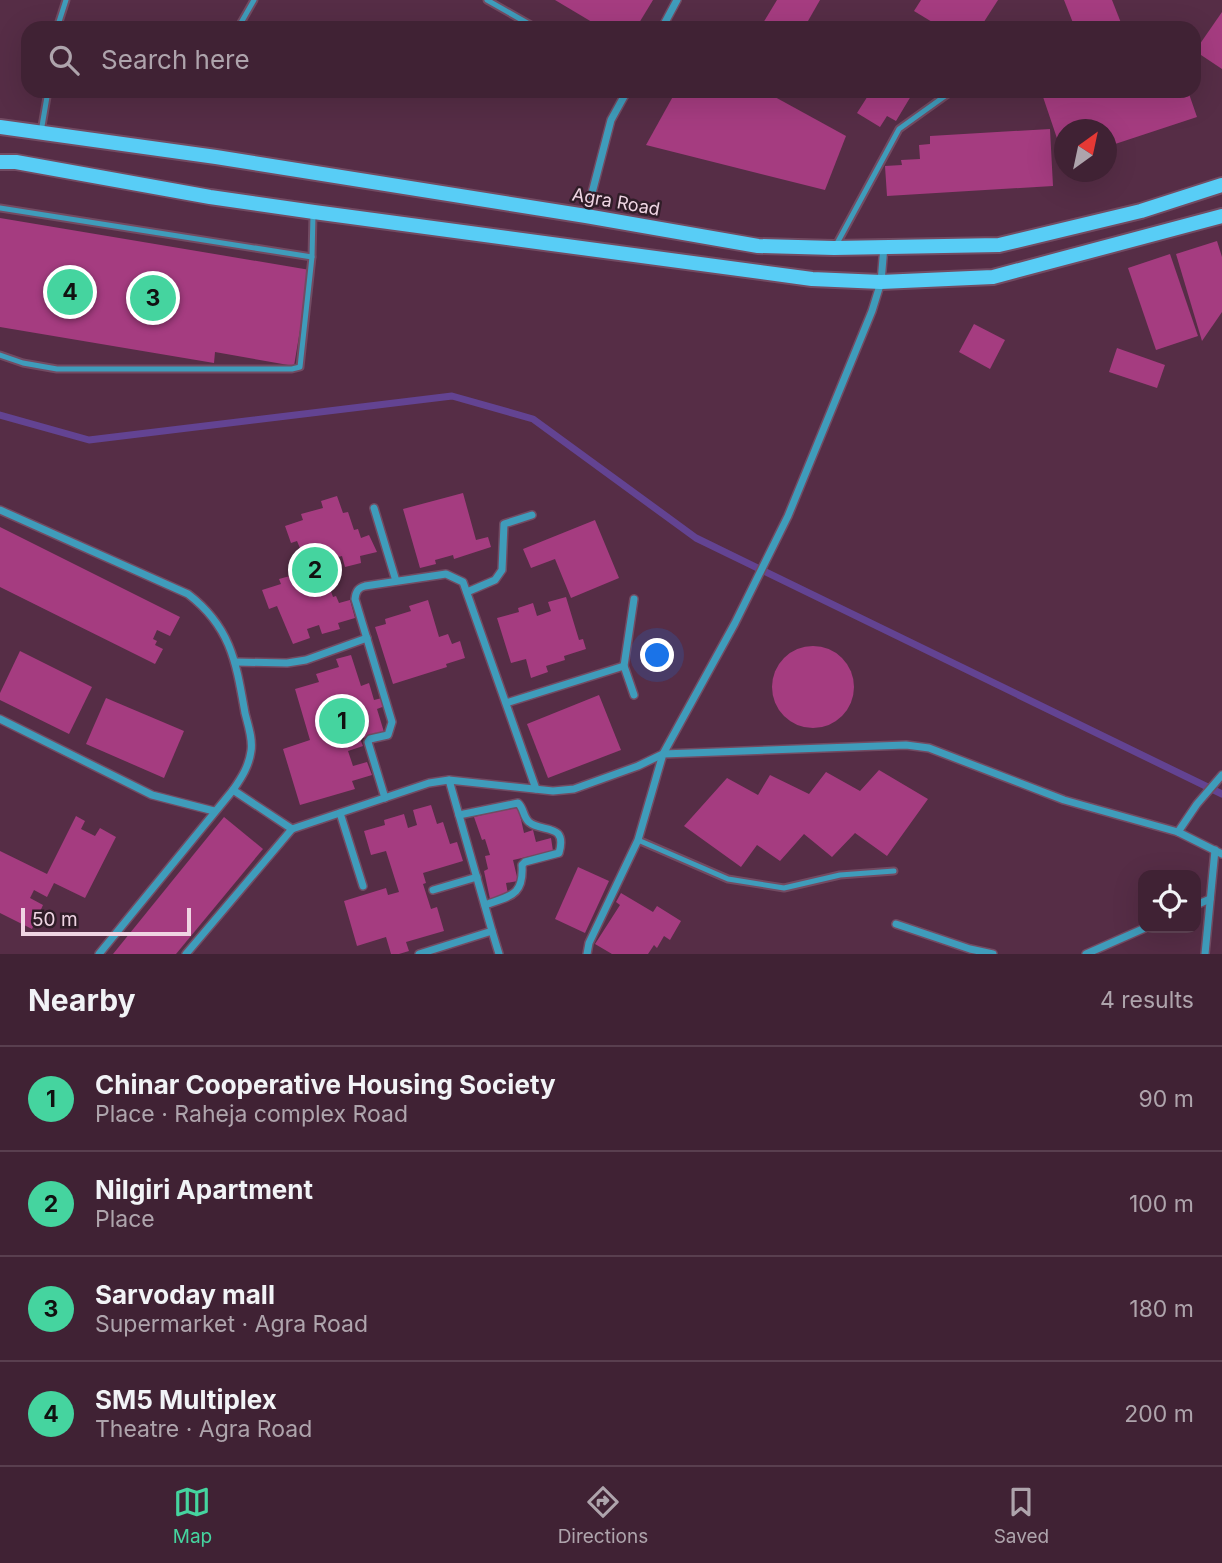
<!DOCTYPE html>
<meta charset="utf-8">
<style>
body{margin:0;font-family:Inter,sans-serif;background:#472a3c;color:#f1f3f6}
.controls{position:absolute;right:21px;bottom:21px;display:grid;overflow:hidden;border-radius:14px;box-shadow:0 7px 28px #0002}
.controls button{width:63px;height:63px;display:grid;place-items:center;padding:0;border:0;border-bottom:2px solid #593f4f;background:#402234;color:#f1f3f6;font:35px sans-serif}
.compass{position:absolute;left:1054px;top:119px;width:63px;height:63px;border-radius:50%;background:#402234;box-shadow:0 7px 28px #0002;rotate:33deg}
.scale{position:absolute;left:21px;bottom:18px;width:170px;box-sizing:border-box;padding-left:7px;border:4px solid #efd5e3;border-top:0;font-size:19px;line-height:24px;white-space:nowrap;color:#efd5e3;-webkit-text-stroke:5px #301d28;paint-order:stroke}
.you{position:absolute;left:658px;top:656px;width:24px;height:24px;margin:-18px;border:5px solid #fff;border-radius:50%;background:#1a73e8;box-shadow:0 0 0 10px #1a73e833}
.badge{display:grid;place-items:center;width:46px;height:46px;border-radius:50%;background:#45d49f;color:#111;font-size:23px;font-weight:700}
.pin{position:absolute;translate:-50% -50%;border:4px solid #fff;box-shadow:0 2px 7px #0006}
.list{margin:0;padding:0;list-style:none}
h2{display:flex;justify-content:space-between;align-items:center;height:91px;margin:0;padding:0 28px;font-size:30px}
h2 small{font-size:23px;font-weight:400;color:#aea4ac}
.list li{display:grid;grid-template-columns:46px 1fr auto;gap:21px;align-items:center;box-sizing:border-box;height:105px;padding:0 28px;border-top:2px solid #593f4f}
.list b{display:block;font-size:26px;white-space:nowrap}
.list p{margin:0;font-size:23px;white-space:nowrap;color:#aea4ac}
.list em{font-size:23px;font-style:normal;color:#aea4ac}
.icon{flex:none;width:38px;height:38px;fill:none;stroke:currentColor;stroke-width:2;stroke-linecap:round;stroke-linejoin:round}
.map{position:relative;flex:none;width:1222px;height:954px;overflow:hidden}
.search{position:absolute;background:#402234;box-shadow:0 7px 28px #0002;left:21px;right:21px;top:21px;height:77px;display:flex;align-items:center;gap:18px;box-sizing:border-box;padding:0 24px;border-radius:21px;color:#aea4ac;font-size:26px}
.sheet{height:511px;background:#402234}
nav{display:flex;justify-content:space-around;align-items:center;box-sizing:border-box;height:98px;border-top:2px solid #593f4f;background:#402234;font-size:19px;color:#aea4ac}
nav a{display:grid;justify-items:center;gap:4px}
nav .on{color:#45d49f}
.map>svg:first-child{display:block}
</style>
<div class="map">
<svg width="1222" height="954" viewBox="0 0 1222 954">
<rect width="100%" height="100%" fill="#562d46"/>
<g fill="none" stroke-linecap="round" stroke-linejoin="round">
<path stroke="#634392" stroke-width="7" d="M0,415L89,440L452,396L533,419L696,538L1222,794"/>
</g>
<g fill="#a53c80">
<path d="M555,0H653L636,28H602Z"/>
<path d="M777,0H820L804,28H760Z"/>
<path d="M921,0H998L980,28H942L914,11Z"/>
<path d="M1064,0H1112L1123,28H1075Z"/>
<path d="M1222,12V69L1195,51Z"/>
<path d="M676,91H764L846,136L825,190L646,145Z"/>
<path d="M871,91H914L896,121L887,116L880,127L857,113Z"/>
<path d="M1041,91H1188L1197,117L1106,147V130H1064V159Z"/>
<path d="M1050,129L1053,186L887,196L885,166L902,165L901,160L920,159L919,145L930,144V136Z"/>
<path d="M0,218L310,270L294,366L215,352L214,363L0,327Z"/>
<path d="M1217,241L1222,257V312L1202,341L1176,254Z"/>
<path d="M1170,254L1198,336L1156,350L1128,268Z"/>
<path d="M974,324L1005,340L990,369L959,352Z"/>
<path d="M1117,348L1165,365L1157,388L1109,372Z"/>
<path d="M463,493L476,540L488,537L491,547L454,559L453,555L435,560L436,564L420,568L403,509Z"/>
<path d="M337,496L343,513L348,512L354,530L358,529L361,538L369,535L377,552L360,556L361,563L345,567L342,556L326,560L330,572L325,574L333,597L336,596L339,603L350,600L355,618L338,623L340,629L322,634L319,625L307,629L310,638L293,644L277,606L269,609L262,590L281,584L279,579L301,573L299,566L306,563L297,541L291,543L285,526L303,520L301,514L323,508L321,501Z"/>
<path d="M595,520L619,578L571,598L555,559L531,568L523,549Z"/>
<path d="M0,527L180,617L170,636L157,630L153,639L157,641L155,645L163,649L155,664L0,587Z"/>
<path d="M566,597L579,640L583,639L586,649L564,656L565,660L546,666L548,672L531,678L526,659L511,663L497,618L519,612L518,608L533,603L537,616L551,611L548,602Z"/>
<path d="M428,600L439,637L448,634L452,644L460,641L465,658L446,664L447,667L393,684L375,627L386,624L385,619L411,611L409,606Z"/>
<circle cx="813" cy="687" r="41"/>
<path d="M20,651L92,687L69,734L0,700V693Z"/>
<path d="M351,655L361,686L369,683L374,700L382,698L385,706L377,709L384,732L360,739L363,746L348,751L353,766L367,762L372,775L352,781L355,789L300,805L283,749L310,740L295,689L319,682L316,674L339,667L336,659Z"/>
<path d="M599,695L621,750L548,778L527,724Z"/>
<path d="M106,698L184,731L164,778L86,744Z"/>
<path d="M879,770L928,799L887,856L855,833L832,857L804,834L780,861L757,845L741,867L684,826L727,778L758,795L770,775L809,794L826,772L860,791Z"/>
<path d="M431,805L437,824L443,822L450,844L457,842L463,861L423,873L426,883L423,884L431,909L437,907L444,931L406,942L409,951L399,954H391L386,937L357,946L344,901L386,888L388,895L399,892L386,851L371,855L364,831L385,825L384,820L404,814L408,828L417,825L413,810Z"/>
<path d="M518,806L524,833L533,830L536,842L551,838L553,851L513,860L518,881L506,883L508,894L490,899L484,871L488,869L485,856L490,855L485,839L482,840L474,817Z"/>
<path d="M76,816L85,821L81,829L95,836L100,828L116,837L85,898L54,883L47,897L34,890L30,898L43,905L32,929L0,913V851L47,874Z"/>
<path d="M224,817L263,849L176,954H113Z"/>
<path d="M578,867L609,881L585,933L555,919Z"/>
<path d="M621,893L653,912L657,906L681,921L670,940L664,936L657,948L654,945L648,954H612L595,944L620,905L616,902Z"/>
</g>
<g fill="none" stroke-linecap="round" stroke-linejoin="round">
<defs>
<g id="service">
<path d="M487,0L536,28"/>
<path d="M57,28L66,0"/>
<path d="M238,28L254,0"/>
<path d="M41,132L48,91"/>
<path d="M0,208L312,257"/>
<path d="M835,247L899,129L952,91"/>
<path d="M0,355L23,363L57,369H292L300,367L312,257L313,215"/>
<path d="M638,840L728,879L784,888L840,875L894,871"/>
</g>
<g id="minor">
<path d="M662,28L677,0"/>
<path d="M586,216L611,120L627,91"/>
<path d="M374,508L396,581"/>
<path d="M0,510L188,594C231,627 236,662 245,713C248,725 253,739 251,751C249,766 242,777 233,790L99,954"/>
<path d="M467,592L495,580L502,570L504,524L532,515"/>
<path d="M634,599L624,666L634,695"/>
<path d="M235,662L287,663L306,660L367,638"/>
<path d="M506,703L624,666"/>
<path d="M0,719L152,795L214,811"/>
<path d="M233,790L292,829L429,783L449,780L553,791L574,789L638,766L663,754L735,623L788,516L872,311L881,282L884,246"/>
<path d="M385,798L368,742L370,739L388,735L392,722L355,599C356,591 358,588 365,586L446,574L463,582L536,789"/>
<path d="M340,813L363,886"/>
<path d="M459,815L518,803C524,808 523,817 529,822C541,833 568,822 559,853L525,862L522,865C524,896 510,896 485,905"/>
<path d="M1178,832L1197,804L1222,775"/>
<path d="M433,890L477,877"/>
<path d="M1196,905L1210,899"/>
<path d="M896,924L970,949L993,954"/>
<path d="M492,931L499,954"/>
<path d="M186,954L292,829"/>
<path d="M419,954L492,931L449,780"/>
<path d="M587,954L589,943L638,840L663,754L906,745L929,748L1064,800L1178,832L1222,854"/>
<path d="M1086,954L1145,928"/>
<path d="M1205,954L1215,850"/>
</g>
<g id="secondary">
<path d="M0,127L216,157L586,216L758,246L834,248L999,245L1141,211L1222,185"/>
<path d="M0,162H16L210,197L314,212L812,279L881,282L993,277L1222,216"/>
</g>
</defs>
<use href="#service" stroke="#724b62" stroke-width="9"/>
<use href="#minor" stroke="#724b62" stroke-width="10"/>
<use href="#secondary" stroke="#724b62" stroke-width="18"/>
<use href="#service" stroke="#3f9cbb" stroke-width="5"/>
<use href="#minor" stroke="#3f9cbb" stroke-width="7"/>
<use href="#secondary" stroke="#58cdf6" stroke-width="14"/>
</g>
<g text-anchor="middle" stroke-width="5" stroke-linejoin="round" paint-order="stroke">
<g font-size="18" fill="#efd5e3" stroke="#301d28">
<text transform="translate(616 202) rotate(10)" y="6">Agra Road</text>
</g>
</g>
</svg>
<div class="controls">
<button><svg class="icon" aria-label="locate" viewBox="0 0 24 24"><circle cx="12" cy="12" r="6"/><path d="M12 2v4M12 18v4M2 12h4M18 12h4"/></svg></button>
</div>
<svg class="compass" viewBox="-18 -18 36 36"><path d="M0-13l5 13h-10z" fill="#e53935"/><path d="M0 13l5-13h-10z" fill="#aea4ac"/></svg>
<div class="scale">50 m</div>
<div class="you"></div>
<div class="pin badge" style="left:342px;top:721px">1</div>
<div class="pin badge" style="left:315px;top:570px">2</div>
<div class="pin badge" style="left:153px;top:298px">3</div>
<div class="pin badge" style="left:70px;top:292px">4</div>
<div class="search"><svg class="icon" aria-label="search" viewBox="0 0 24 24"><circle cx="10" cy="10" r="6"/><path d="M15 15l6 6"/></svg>Search here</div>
</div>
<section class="sheet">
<h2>Nearby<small>4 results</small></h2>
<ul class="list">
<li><span class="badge">1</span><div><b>Chinar Cooperative Housing Society</b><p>Place · Raheja complex Road</p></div><em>90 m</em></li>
<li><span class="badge">2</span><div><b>Nilgiri Apartment</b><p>Place</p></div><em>100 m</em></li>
<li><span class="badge">3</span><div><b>Sarvoday mall</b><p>Supermarket · Agra Road</p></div><em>180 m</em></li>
<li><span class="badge">4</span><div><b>SM5 Multiplex</b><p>Theatre · Agra Road</p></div><em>200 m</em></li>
</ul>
</section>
<nav>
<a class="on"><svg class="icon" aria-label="map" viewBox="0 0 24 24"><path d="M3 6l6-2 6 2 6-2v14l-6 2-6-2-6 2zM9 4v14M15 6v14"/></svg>Map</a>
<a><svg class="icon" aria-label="directions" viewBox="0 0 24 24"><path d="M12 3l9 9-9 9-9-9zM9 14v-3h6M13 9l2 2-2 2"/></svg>Directions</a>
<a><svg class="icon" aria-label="saved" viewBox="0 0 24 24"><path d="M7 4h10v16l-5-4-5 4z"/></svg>Saved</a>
</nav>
